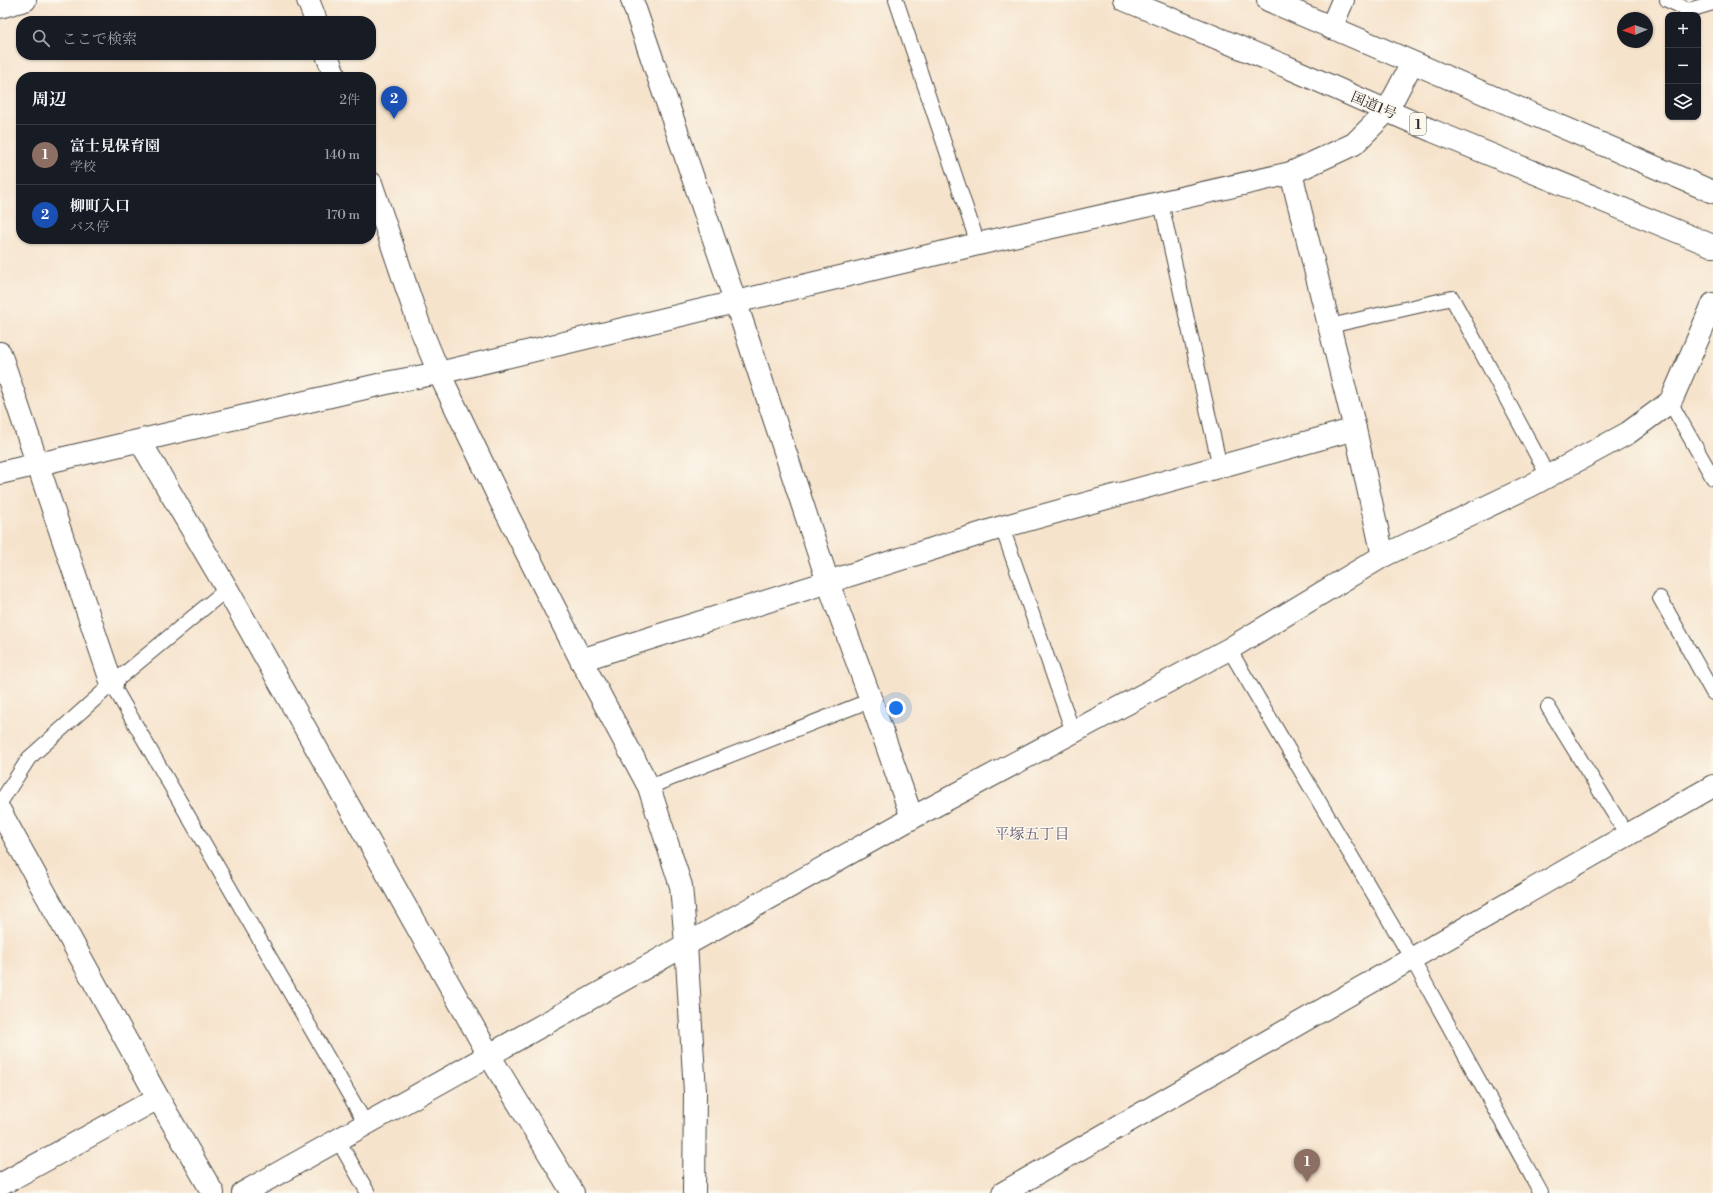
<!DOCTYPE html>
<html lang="ja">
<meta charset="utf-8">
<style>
body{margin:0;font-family:"Libre Bodoni","Noto Serif JP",serif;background:#20242c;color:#f1f3f6}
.controls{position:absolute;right:12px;top:12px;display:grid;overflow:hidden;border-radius:8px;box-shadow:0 1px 3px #0004}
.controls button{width:36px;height:36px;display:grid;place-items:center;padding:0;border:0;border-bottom:1px solid #363941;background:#171b24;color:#f1f3f6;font:20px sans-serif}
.compass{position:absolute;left:1617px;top:12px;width:36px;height:36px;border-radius:50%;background:#171b24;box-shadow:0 1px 3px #0004;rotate:268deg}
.you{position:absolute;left:896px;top:708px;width:14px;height:14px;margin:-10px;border:3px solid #fff;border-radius:50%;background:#1a73e8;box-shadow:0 0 0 6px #1a73e833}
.badge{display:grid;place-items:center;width:26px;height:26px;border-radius:50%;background:#1f6fb2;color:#fff;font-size:13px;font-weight:700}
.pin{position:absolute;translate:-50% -33px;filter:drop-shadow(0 1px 2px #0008)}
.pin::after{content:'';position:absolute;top:21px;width:14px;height:12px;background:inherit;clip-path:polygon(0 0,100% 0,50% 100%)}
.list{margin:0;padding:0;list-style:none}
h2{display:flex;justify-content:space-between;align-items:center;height:52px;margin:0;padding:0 16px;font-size:17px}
h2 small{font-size:13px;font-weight:400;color:#9ea1a6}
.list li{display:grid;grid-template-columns:26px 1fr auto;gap:12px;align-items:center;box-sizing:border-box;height:60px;padding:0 16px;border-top:1px solid #363941}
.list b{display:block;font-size:15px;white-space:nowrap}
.list p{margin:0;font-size:13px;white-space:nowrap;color:#9ea1a6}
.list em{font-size:13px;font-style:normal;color:#9ea1a6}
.icon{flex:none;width:22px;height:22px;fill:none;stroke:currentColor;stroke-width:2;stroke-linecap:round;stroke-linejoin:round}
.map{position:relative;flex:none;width:1713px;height:1193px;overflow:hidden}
.search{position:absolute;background:#171b24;box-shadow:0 1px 3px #0004;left:16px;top:16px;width:360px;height:44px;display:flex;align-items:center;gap:10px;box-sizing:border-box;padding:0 14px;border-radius:16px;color:#9ea1a6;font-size:15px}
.panel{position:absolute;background:#171b24;box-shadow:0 1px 3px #0004;left:16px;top:72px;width:360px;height:172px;border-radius:16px}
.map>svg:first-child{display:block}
</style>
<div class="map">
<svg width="1713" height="1193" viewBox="0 0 1713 1193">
<rect width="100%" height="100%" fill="#fbf7ec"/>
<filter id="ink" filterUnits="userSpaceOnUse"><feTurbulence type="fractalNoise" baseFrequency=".025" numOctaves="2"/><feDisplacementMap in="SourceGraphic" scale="8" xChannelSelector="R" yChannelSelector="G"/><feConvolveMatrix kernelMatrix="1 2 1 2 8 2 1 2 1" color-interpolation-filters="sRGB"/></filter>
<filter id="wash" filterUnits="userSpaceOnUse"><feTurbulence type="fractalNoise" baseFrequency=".012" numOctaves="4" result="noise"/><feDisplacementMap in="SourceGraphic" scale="16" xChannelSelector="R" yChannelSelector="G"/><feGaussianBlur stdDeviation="0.9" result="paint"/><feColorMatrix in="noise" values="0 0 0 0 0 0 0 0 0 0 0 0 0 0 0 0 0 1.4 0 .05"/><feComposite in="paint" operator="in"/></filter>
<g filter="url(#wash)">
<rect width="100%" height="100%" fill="#f6e3cc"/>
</g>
<g filter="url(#ink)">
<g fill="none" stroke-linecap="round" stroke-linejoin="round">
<defs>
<g id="lane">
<path d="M896,0L978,244"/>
<path d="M1667,0L1689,10L1713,3"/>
<path d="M1161,203L1220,467"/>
<path d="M1330,326L1452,298L1548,476"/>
<path d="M1670,402L1713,478"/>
<path d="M1002,527L1073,732"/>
<path d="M1660,598L1713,693"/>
<path d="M1229,649L1412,959L1541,1193"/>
<path d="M112,684L366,1124"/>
<path d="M1548,707L1627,835"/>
<path d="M649,787L871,700"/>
<path d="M0,803L29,758L112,684L227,589"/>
<path d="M338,1140L368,1193"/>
</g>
<g id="street">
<path d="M632,0L744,327L828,582L871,700L912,818"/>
<path d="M0,7L25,0"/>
<path d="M1331,28L1343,0"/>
<path d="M1291,173L1355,429L1383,556"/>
<path d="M0,353L112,684"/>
<path d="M140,441L227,589L489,1055L573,1193"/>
<path d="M581,660L1002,527L1355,429"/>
<path d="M0,811L158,1098L213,1193"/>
<path d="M0,1185L158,1098"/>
<path d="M243,1193L912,818L1229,649L1383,556L1530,486L1628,433L1670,402L1674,394L1713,304"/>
<path d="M1003,1193L1713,786"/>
</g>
<g id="secondary">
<path d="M308,0L316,21"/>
<path d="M327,55L335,77"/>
<path d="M371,183L420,327L439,373L502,504L581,660L649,787L681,886L686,944L695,1092L694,1193"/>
<path d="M0,473L391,382L439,373L978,244L1291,173L1354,144L1387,111L1412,63"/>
</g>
<g id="highway">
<path d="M1125,0L1285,66L1433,131L1713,246"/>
<path d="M1268,0L1713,192"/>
</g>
</defs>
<use href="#lane" stroke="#494743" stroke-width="16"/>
<use href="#street" stroke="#494743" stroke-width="24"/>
<use href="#secondary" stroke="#494743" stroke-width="24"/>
<use href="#highway" stroke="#494743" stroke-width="24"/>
<use href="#lane" stroke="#fff" stroke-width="14"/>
<use href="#street" stroke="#fff" stroke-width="22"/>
<use href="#secondary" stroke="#fff" stroke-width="22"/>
<use href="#highway" stroke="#fff" stroke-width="22"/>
</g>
</g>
<g text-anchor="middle" stroke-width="3" stroke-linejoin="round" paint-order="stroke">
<rect fill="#fbf7ec" stroke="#696865" stroke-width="1" x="1410" y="113" width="16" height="22" rx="3"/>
<g font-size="13" font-weight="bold" fill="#2b2b2b">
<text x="1418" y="129">1</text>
</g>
<g font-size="14" fill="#2b2b2b" stroke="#fbf7ec">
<text transform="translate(1374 105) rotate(23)" y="5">国道1号</text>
</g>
<g font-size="15" fill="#635670" stroke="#fbf7ec">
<text x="1032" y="839">平塚五丁目</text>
</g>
</g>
</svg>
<div class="controls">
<button>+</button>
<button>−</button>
<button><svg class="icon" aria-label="layers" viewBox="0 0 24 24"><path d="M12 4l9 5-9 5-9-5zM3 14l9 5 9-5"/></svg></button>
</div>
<svg class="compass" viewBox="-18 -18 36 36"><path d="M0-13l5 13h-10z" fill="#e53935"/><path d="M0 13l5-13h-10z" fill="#9ea1a6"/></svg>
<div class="you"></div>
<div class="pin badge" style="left:1307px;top:1182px;background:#8d6e63">1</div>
<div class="pin badge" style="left:394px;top:119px;background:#1a4fb4">2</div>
<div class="search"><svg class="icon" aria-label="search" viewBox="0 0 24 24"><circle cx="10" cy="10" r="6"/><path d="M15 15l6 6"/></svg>ここで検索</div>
<section class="panel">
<h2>周辺<small>2件</small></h2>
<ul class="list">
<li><span class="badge" style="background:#8d6e63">1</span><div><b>富士見保育園</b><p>学校</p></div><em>140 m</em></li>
<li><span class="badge" style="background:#1a4fb4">2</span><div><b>柳町入口</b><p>バス停</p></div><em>170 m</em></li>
</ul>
</section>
</div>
